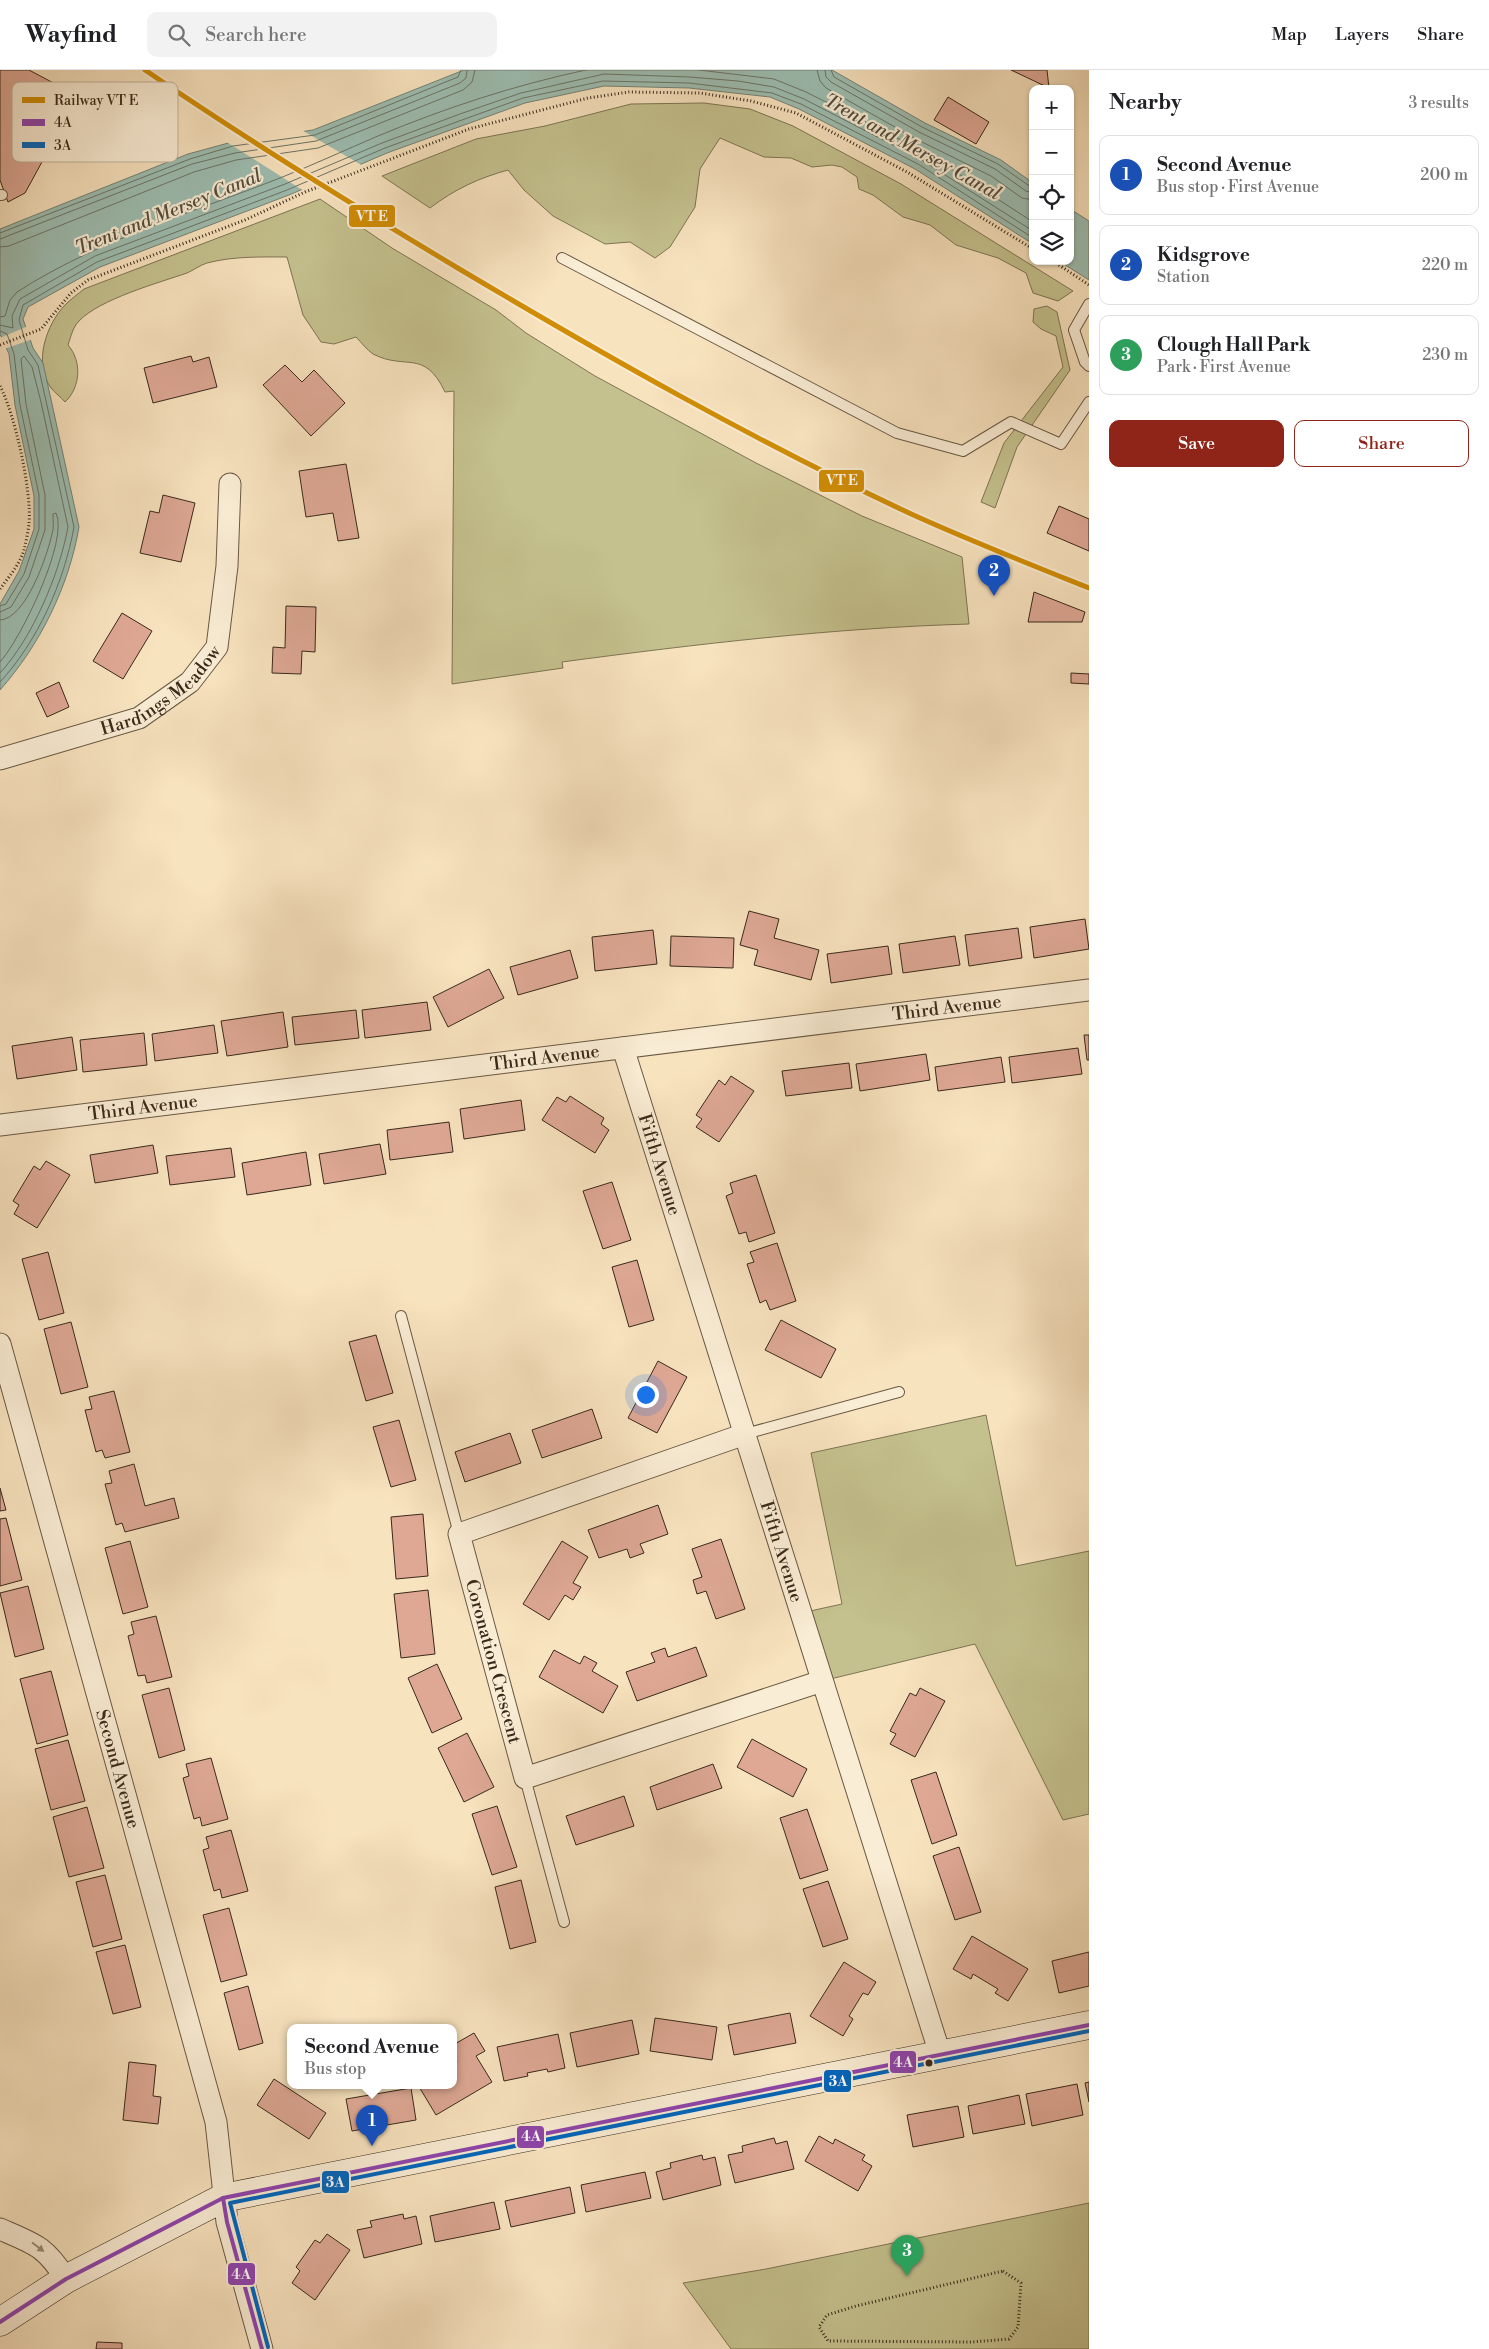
<!DOCTYPE html>
<meta charset="utf-8">
<style>
body{margin:0;font-family:"Libre Bodoni",serif;background:#f2f2f2;color:#202124}
.controls{position:absolute;right:15px;top:15px;display:grid;overflow:hidden;border-radius:10px;box-shadow:0 1px 4px #0004}
.controls button{width:45px;height:45px;display:grid;place-items:center;padding:0;border:0;border-bottom:1px solid #e0e0e0;background:#fff;color:#202124;font:25px sans-serif}
.you{position:absolute;left:645px;top:1324px;width:18px;height:18px;margin:-12px;border:4px solid #fff;border-radius:50%;background:#1a73e8;box-shadow:0 0 0 8px #1a73e833}
.badge{display:grid;place-items:center;width:32px;height:32px;border-radius:50%;background:#8f2418;color:#fff;font-size:16px;font-weight:700}
.pin{position:absolute;translate:-50% -41px;filter:drop-shadow(0 1px 2px #0008)}
.pin::after{content:'';position:absolute;top:26px;width:18px;height:15px;background:inherit;clip-path:polygon(0 0,100% 0,50% 100%)}
.popup{position:absolute;left:287px;top:1954px;width:170px;height:65px;box-sizing:border-box;display:grid;place-content:center;border-radius:10px;background:#fff;filter:drop-shadow(0 1px 4px #0005);font-size:16px;white-space:nowrap;color:#757577}
.popup b{font-size:19px;color:#202124}
.popup::after{content:'';position:absolute;left:50%;top:100%;margin-left:-10px;border:10px solid transparent;border-top-color:#fff}
.list{margin:0;padding:0;list-style:none}
h2{display:flex;justify-content:space-between;align-items:center;height:65px;margin:0;padding:0 20px;font-size:21px}
h2 small{font-size:16px;font-weight:400;color:#757577}
.list li{display:grid;grid-template-columns:32px 1fr auto;gap:15px;align-items:center;box-sizing:border-box;height:80px;margin:0 10px 10px;padding:0 10px;border:1px solid #e0e0e0;border-radius:10px}
.list b{display:block;font-size:19px;white-space:nowrap}
.list p{margin:0;font-size:16px;white-space:nowrap;color:#757577}
.list em{font-size:16px;font-style:normal;color:#757577}
.actions{display:flex;gap:10px;padding:15px 20px}
.actions a{flex:1;padding:11px 0;border:1px solid #8f2418;border-radius:10px;text-align:center;font-size:18px;color:#8f2418}
.actions .main{background:#8f2418;color:#fff}
.icon{flex:none;width:28px;height:28px;fill:none;stroke:currentColor;stroke-width:2;stroke-linecap:round;stroke-linejoin:round}
.map{position:relative;flex:none;width:1089px;height:2279px;overflow:hidden}
header{display:flex;align-items:center;gap:30px;box-sizing:border-box;height:70px;padding:0 25px;background:#fff;border-bottom:1px solid #e0e0e0}
header strong{font-size:24px}
nav{display:flex;gap:28px;margin-inline-start:auto;font-size:18px}
.search{width:350px;height:45px;background:#f2f2f2;display:flex;align-items:center;gap:12px;box-sizing:border-box;padding:0 18px;border-radius:10px;color:#757577;font-size:19px}
main{display:flex}
aside{flex:1;background:#fff}
.map>svg:first-child{display:block}
</style>
<header>
<strong>Wayfind</strong>
<div class="search"><svg class="icon" aria-label="search" viewBox="0 0 24 24"><circle cx="10" cy="10" r="6"/><path d="M15 15l6 6"/></svg>Search here</div>
<nav><a>Map</a><a>Layers</a><a>Share</a></nav>
</header>
<main>
<div class="map">
<svg width="1089" height="2279" viewBox="0 0 1089 2279">
<rect width="100%" height="100%" fill="#f8e3bf"/>
<filter id="stains"><feTurbulence type="fractalNoise" baseFrequency=".004" numOctaves="4"/><feColorMatrix values="0 0 0 0 .2 0 0 0 0 .09 0 0 0 0 .02 0 0 0 .5 -.17"/></filter>
<radialGradient id="worn" r=".72"><stop offset=".6" stop-color="#630" stop-opacity="0"/><stop offset="1" stop-color="#630" stop-opacity=".3"/></radialGradient>
<g fill="#c4c18e" stroke="#7e7554">
<path d="M704,33L750,39L793,56L901,114L1073,221L1058,231L1033,223L1026,203L998,188L956,175L930,155L903,147L873,125L859,119L857,107L842,97L832,95L812,97L791,88L764,87L720,68L700,99L695,137L670,177L655,188L630,172L605,174L553,146L524,120L508,100C479,108 455,119 430,138L382,106L476,69L545,56L631,34Z"/>
<path d="M320,129L392,178L496,240L526,263L595,306L756,393L862,446L962,487L969,554C833,558 697,574 562,592L563,598L452,614L454,321L445,322C424,278 406,301 373,284C367,280 361,272 356,267L334,274L321,272L303,245L287,187C260,187 234,186 207,193C200,195 194,200 187,203C158,213 100,229 79,251C73,257 71,266 68,275C82,291 81,317 65,332C61,327 55,323 51,318C33,293 46,254 66,234C71,229 78,224 84,219Z"/>
<path d="M1047,236L1057,242L1070,300L1017,377L995,438L981,432L1004,373L1063,297L1056,266L1041,259L1033,252L1034,239Z"/>
<path d="M986,1345L1016,1496L1089,1481V1744L1063,1750L975,1574L822,1611L801,1543L842,1534L811,1383Z"/>
<path d="M1089,2133V2279H731L683,2213L766,2199Z"/>
</g>
<g fill="#9dbeb2" stroke="#758275">
<path d="M464,0H832L925,53L1001,90L1033,113V174L915,99L799,39L770,27L689,18L604,16L525,33L387,83L289,125L100,197L28,237L23,249L33,278L43,293L79,457C69,516 40,575 0,620V534L19,501L34,459V426L15,335L9,284L0,264V159L188,84L232,72L313,60Z"/>
<path d="M1070,139L1089,151V210L1059,191H1070Z"/>
</g>
<g fill="#f8e3bf">
<path d="M300,59L363,96L304,121L225,71Z"/>
<path d="M28,256L33,269L4,279L0,268Z"/>
</g>
<g fill="none" stroke-linecap="round" stroke-linejoin="round">
<g stroke="#6b7466" stroke-width="1">
<path d="M699,0L774,9L806,22L925,82L1033,152"/>
<path d="M817,0L820,11L826,18L916,69L991,106L1022,128L1033,130"/>
<path d="M825,0L826,7L831,12L919,62L995,99L1026,121L1033,123"/>
<path d="M831,0L834,7L922,57L998,94L1028,115L1033,116"/>
<path d="M0,163L190,89L233,76L315,65L458,7L461,0"/>
<path d="M0,169L192,94L235,83L316,71L460,13L466,8L467,0"/>
<path d="M0,177L9,176L194,102L236,90L318,78L463,20L472,12L475,0"/>
<path d="M0,247L5,246L10,230L17,222C98,170 191,143 280,108C313,95 345,80 378,66C445,38 515,15 586,0"/>
<path d="M0,255L13,258L12,246L20,229L95,186L285,114L382,73L460,44L521,23L604,4L690,7L738,11L774,17L804,29L920,89L1033,161"/>
<path d="M0,261L7,264L14,284L20,335L39,425V459L24,504L6,534L0,536"/>
<path d="M0,542L11,537L29,507L45,460V425L26,334L21,289L24,286L32,297L41,332L68,457C59,505 33,567 0,603"/>
<path d="M0,550C26,549 47,486 52,464C54,458 53,451 53,444L56,443C69,470 21,569 0,592"/>
<path d="M0,612C38,571 64,512 74,457L38,295L28,280L19,250L23,235L97,192L287,120L385,78L462,50L523,28L603,11L689,13L772,23L801,34L918,94L1033,168"/>
</g>
</g>
<g fill="#dea895" stroke="#39291a">
<path d="M0,0H29L78,26L25,123L8,132L0,110Z"/>
<path d="M1011,0H1047L1049,18Z"/>
<path d="M948,27L989,52L976,74L934,50Z"/>
<path d="M191,286L193,292L209,287L217,317L153,333L144,298Z"/>
<path d="M285,295L302,312L314,300L345,333L311,366L263,315Z"/>
<path d="M346,394L359,468L338,471L333,443L306,447L299,401Z"/>
<path d="M163,425L195,433L181,492L140,483L150,441L159,443Z"/>
<path d="M1059,436L1089,449V481L1047,463Z"/>
<path d="M1034,522L1085,542L1082,552H1028Z"/>
<path d="M286,536L316,537L315,582L302,581L301,604L272,603L273,577L285,578Z"/>
<path d="M122,543L152,561L123,609L93,591Z"/>
<path d="M1071,603L1089,604V614L1071,613Z"/>
<path d="M59,612L69,637L47,647L36,623Z"/>
<path d="M749,841L779,849L774,868L819,880L811,910L754,895L758,880L740,875Z"/>
<path d="M1085,849L1089,879L1034,888L1030,857Z"/>
<path d="M1018,858L1022,888L969,896L965,865Z"/>
<path d="M653,860L657,894L595,901L592,867Z"/>
<path d="M671,866L734,868L733,898L670,896Z"/>
<path d="M955,866L960,895L903,903L899,874Z"/>
<path d="M888,876L892,904L831,913L827,884Z"/>
<path d="M570,880L578,908L518,925L510,897Z"/>
<path d="M489,899L504,928L448,957L433,927Z"/>
<path d="M427,932L431,960L365,968L362,940Z"/>
<path d="M356,940L359,968L295,975L292,947Z"/>
<path d="M283,942L288,977L227,986L221,951Z"/>
<path d="M214,955L218,983L155,991L152,964Z"/>
<path d="M144,963L147,995L83,1002L80,970Z"/>
<path d="M1084,965H1089V990H1087Z"/>
<path d="M72,967L77,1000L17,1009L12,976Z"/>
<path d="M1078,978L1082,1004L1012,1013L1009,987Z"/>
<path d="M926,984L930,1010L860,1021L856,994Z"/>
<path d="M1001,987L1005,1012L938,1021L935,997Z"/>
<path d="M849,993L852,1018L786,1026L782,1001Z"/>
<path d="M731,1006L754,1021L719,1072L696,1057L702,1049L696,1045L719,1010L725,1015Z"/>
<path d="M570,1026L604,1048L601,1054L609,1060L595,1083L542,1050L557,1027L566,1032Z"/>
<path d="M521,1030L525,1060L464,1069L460,1039Z"/>
<path d="M449,1052L453,1082L390,1090L387,1060Z"/>
<path d="M380,1074L386,1104L324,1114L319,1084Z"/>
<path d="M153,1075L158,1103L95,1113L90,1085Z"/>
<path d="M231,1078L235,1107L170,1115L166,1086Z"/>
<path d="M306,1082L311,1115L247,1125L242,1093Z"/>
<path d="M46,1091L70,1105L37,1158L14,1144L19,1135L13,1131L34,1096L40,1100Z"/>
<path d="M756,1105L775,1163L749,1172L746,1162L739,1164L726,1126L733,1123L730,1113Z"/>
<path d="M612,1112L631,1170L603,1179L583,1121Z"/>
<path d="M777,1173L796,1231L770,1240L766,1230L760,1233L747,1194L754,1192L750,1182Z"/>
<path d="M48,1182L64,1243L39,1250L22,1189Z"/>
<path d="M637,1190L654,1250L629,1257L612,1197Z"/>
<path d="M781,1250L836,1279L821,1308L765,1280Z"/>
<path d="M71,1252L88,1317L61,1324L44,1259Z"/>
<path d="M376,1265L393,1323L366,1331L349,1272Z"/>
<path d="M658,1291L687,1307L657,1363L628,1348Z"/>
<path d="M114,1321L130,1382L105,1388L102,1380L96,1382L85,1340L92,1339L89,1327Z"/>
<path d="M592,1339L602,1368L542,1388L532,1360Z"/>
<path d="M399,1350L416,1410L391,1417L373,1357Z"/>
<path d="M510,1363L521,1393L465,1412L455,1382Z"/>
<path d="M134,1394L145,1436L174,1428L179,1448L125,1462L122,1453L116,1455L105,1414L112,1413L109,1401Z"/>
<path d="M0,1418L6,1440L0,1441Z"/>
<path d="M658,1435L668,1464L640,1474L644,1483L630,1488L627,1479L599,1488L588,1460Z"/>
<path d="M423,1444L428,1506L396,1509L391,1447Z"/>
<path d="M6,1448L22,1510L0,1516V1449Z"/>
<path d="M721,1469L745,1539L716,1549L706,1521L697,1524L693,1510L702,1507L692,1479Z"/>
<path d="M130,1471L148,1537L123,1544L105,1478Z"/>
<path d="M562,1471L588,1487L573,1513L581,1517L573,1530L565,1525L549,1550L523,1534Z"/>
<path d="M28,1516L44,1579L15,1587L0,1523Z"/>
<path d="M428,1520L435,1584L401,1588L394,1524Z"/>
<path d="M156,1546L172,1607L147,1613L145,1605L138,1606L128,1566L134,1564L131,1552Z"/>
<path d="M696,1577L707,1606L637,1631L626,1602L655,1592L651,1583L665,1578L668,1587Z"/>
<path d="M554,1580L580,1594L584,1586L597,1593L592,1601L618,1616L603,1643L539,1607Z"/>
<path d="M437,1594L462,1649L432,1663L408,1608Z"/>
<path d="M51,1601L68,1665L37,1674L20,1609Z"/>
<path d="M169,1618L185,1680L159,1688L142,1625Z"/>
<path d="M920,1618L945,1631L915,1687L890,1674L896,1664L890,1661L910,1623L916,1626Z"/>
<path d="M467,1663L494,1717L464,1732L438,1678Z"/>
<path d="M752,1669L807,1699L793,1727L737,1697Z"/>
<path d="M68,1670L85,1731L51,1740L35,1679Z"/>
<path d="M211,1688L228,1749L202,1756L200,1747L194,1749L183,1708L189,1706L186,1694Z"/>
<path d="M713,1694L722,1718L657,1740L650,1717Z"/>
<path d="M936,1702L957,1765L932,1774L911,1710Z"/>
<path d="M624,1726L634,1756L576,1775L566,1746Z"/>
<path d="M497,1736L517,1797L492,1805L472,1744Z"/>
<path d="M87,1737L104,1798L69,1807L53,1747Z"/>
<path d="M807,1739L828,1800L800,1809L780,1748Z"/>
<path d="M231,1760L248,1821L222,1828L220,1819L214,1821L203,1780L209,1778L206,1767Z"/>
<path d="M959,1777L981,1842L955,1850L933,1786Z"/>
<path d="M105,1805L122,1869L93,1877L76,1812Z"/>
<path d="M521,1810L536,1872L510,1879L495,1817Z"/>
<path d="M828,1811L848,1869L823,1877L803,1819Z"/>
<path d="M229,1838L247,1905L221,1912L203,1845Z"/>
<path d="M972,1866L1028,1899L1008,1931L995,1923L998,1919L973,1904L971,1909L953,1899Z"/>
<path d="M125,1875L141,1937L113,1944L96,1882Z"/>
<path d="M1089,1882V1916L1059,1923L1052,1891Z"/>
<path d="M844,1892L876,1912L868,1925L863,1923L849,1946L853,1949L843,1966L810,1946Z"/>
<path d="M248,1916L263,1973L239,1980L224,1923Z"/>
<path d="M790,1943L796,1973L734,1985L728,1955Z"/>
<path d="M655,1948L717,1957L712,1990L650,1981Z"/>
<path d="M632,1950L639,1984L577,1997L570,1963Z"/>
<path d="M474,1963L485,1981L476,1986L492,2012L436,2045L418,2015H453V1994L457,1992L453,1985V1975Z"/>
<path d="M558,1964L565,1998L548,2002L547,1999L527,2003L528,2006L504,2011L497,1977Z"/>
<path d="M129,1992L156,1995L153,2026L161,2027L158,2054L123,2050Z"/>
<path d="M274,2009L326,2043L309,2069L257,2035Z"/>
<path d="M1089,2012V2032L1085,2013Z"/>
<path d="M1077,2014L1083,2045L1032,2056L1026,2024Z"/>
<path d="M411,2018L416,2050L352,2061L346,2029Z"/>
<path d="M1019,2025L1025,2054L973,2064L968,2036Z"/>
<path d="M958,2036L964,2067L913,2077L907,2045Z"/>
<path d="M819,2066L833,2074L835,2069L865,2085L862,2090L872,2096L858,2121L805,2091Z"/>
<path d="M774,2068L776,2074L787,2071L794,2099L735,2113L728,2085L743,2082L742,2076Z"/>
<path d="M702,2085L703,2090L715,2087L721,2115L663,2130L656,2102L671,2098L670,2093Z"/>
<path d="M645,2102L651,2128L586,2142L581,2115Z"/>
<path d="M570,2117L575,2143L511,2157L505,2131Z"/>
<path d="M494,2132L500,2159L435,2172L430,2146Z"/>
<path d="M403,2144L404,2149L416,2146L422,2174L364,2188L357,2160L372,2157L370,2151Z"/>
<path d="M327,2164L350,2180L315,2230L292,2213L300,2201L296,2197L315,2170L320,2173Z"/>
<path d="M97,2272L122,2273V2279H96Z"/>
</g>
<g fill="none" stroke-linecap="round" stroke-linejoin="round">
<defs>
<g id="lane">
<path d="M0,125H2"/>
<path d="M562,188L897,363L963,381L1011,352L1061,374L1089,332"/>
<path d="M1089,234L1074,260L1085,292L1089,296"/>
<path d="M401,1246L459,1464"/>
<path d="M745,1364L899,1322"/>
<path d="M525,1708L564,1852"/>
</g>
<g id="street">
<path id="s1" d="M0,689L139,648L190,612L217,577L227,496L230,414"/>
<path id="s2" d="M623,978L940,1984"/>
<path id="s3" d="M0,1055L1089,920"/>
<path id="s4" d="M0,1274L216,2052L227,2152L262,2279"/>
<path id="s5" d="M745,1364L459,1464L525,1708L822,1611"/>
<path d="M0,2159C35,2174 45,2176 66,2209"/>
</g>
<path id="secondary" d="M0,2252L66,2209L223,2128L1089,1955"/>
</defs>
<use href="#lane" stroke="#695843" stroke-width="12"/>
<use href="#street" stroke="#695843" stroke-width="23"/>
<use href="#secondary" stroke="#39291a" stroke-width="29"/>
<g stroke="#39291a" stroke-width="3" stroke-dasharray="1 2.5" stroke-linecap="butt">
<path d="M1053,191L1089,215"/>
<path d="M0,275L41,259L71,223L88,210L245,150L305,122L469,59L588,28L629,22L700,23L751,31L796,43L907,102L1033,179"/>
<path d="M0,316C15,344 32,422 29,454C28,462 26,472 24,480C20,494 8,508 0,519"/>
<path d="M1003,2201L1021,2213L1018,2257L1009,2269L972,2272L828,2271L819,2257L827,2245L856,2236Z"/>
</g>
<use href="#lane" stroke="#faedd5" stroke-width="10"/>
<use href="#street" stroke="#faedd5" stroke-width="21"/>
<use href="#secondary" stroke="#faedd5" stroke-width="28"/>
<defs>
<g id="bus-1">
<path d="M223,2128L227,2152L262,2279"/>
<path d="M0,2252L66,2209L223,2128L1089,1955"/>
</g>
<path id="bus-2" d="M268,2277L230,2133L1089,1961"/>
</defs>
<use href="#bus-1" stroke="#faedd5" stroke-width="8"/>
<use href="#bus-2" stroke="#faedd5" stroke-width="8"/>
<use href="#bus-1" stroke="#8e44ad" stroke-width="4"/>
<use href="#bus-2" stroke="#0065bd" stroke-width="4"/>
<defs>
<path id="rail-1" d="M145,0C246,69 351,134 456,197C604,285 753,370 909,443C968,470 1029,494 1089,518"/>
</defs>
<use href="#rail-1" stroke="#faedd5" stroke-width="9"/>
<use href="#rail-1" stroke="#d18d05" stroke-width="5"/>
</g>
<defs><path id="oneway-solid" d="M-6-.8H1V-3.2L6.5 0L1 3.2V.8H-6Z" transform="scale(1.25)"/></defs>
<use fill="#9a8b78" href="#oneway-solid" transform="translate(38 2177) rotate(37)"/>
<circle fill="#39291a" stroke="#faedd5" stroke-width="2" cx="929" cy="1993" r="4.5"/>
<g text-anchor="middle" stroke-width="4.5" stroke-linejoin="round" paint-order="stroke">
<g font-size="18" fill="#39291a" stroke="#faedd5">
<text dy="6" stroke="none"><textPath href="#s1" startOffset="178">Hardings Meadow</textPath></text>
<text dy="6" stroke="none"><textPath href="#s3" startOffset="954">Third Avenue</textPath></text>
<text dy="6" stroke="none"><textPath href="#s3" startOffset="549">Third Avenue</textPath></text>
<text dy="6" stroke="none"><textPath href="#s3" startOffset="144">Third Avenue</textPath></text>
<text dy="6" stroke="none"><textPath href="#s2" startOffset="122">Fifth Avenue</textPath></text>
<text dy="6" stroke="none"><textPath href="#s2" startOffset="528">Fifth Avenue</textPath></text>
<text dy="6" stroke="none"><textPath href="#s5" startOffset="435">Coronation Crescent</textPath></text>
<text dy="6" stroke="none"><textPath href="#s4" startOffset="441">Second Avenue</textPath></text>
</g>
<g font-size="19" font-style="italic" fill="#524e40" stroke="#faedd5">
<text transform="translate(913 76) rotate(29)" y="7">Trent and Mersey Canal</text>
<text transform="translate(168 141) rotate(-22)" y="7">Trent and Mersey Canal</text>
</g>
</g>
<rect x="12" y="12" width="166" height="80" rx="8" fill="#faedd5" stroke="#c0b29d" stroke-width="1"/>
<rect x="22" y="27" width="23" height="6" fill="#d18d05"/>
<rect x="22" y="49" width="23" height="7" fill="#8e44ad"/>
<rect x="22" y="72" width="23" height="6" fill="#0065bd"/>
<g font-size="14" fill="#39291a">
<text x="54" y="35">Railway VT E</text>
<text x="54" y="57">4A</text>
<text x="54" y="80">3A</text>
</g>
<g stroke="#faedd5" stroke-width="2">
<rect x="348" y="134" width="48" height="24" rx="5" fill="#d18d05"/>
<rect x="818" y="399" width="47" height="24" rx="5" fill="#d18d05"/>
<rect x="889" y="1980" width="28" height="24" rx="5" fill="#8e44ad"/>
<rect x="823" y="1999" width="29" height="24" rx="5" fill="#0065bd"/>
<rect x="516" y="2055" width="29" height="24" rx="5" fill="#8e44ad"/>
<rect x="321" y="2100" width="29" height="24" rx="5" fill="#0065bd"/>
<rect x="227" y="2192" width="29" height="24" rx="5" fill="#8e44ad"/>
</g>
<g font-size="14" text-anchor="middle" font-weight="bold" fill="#fff">
<text x="372" y="151">VT E</text>
<text x="842" y="415">VT E</text>
<text x="903" y="1997">4A</text>
<text x="838" y="2016">3A</text>
<text x="531" y="2071">4A</text>
<text x="335" y="2117">3A</text>
<text x="241" y="2209">4A</text>
</g>
<rect width="100%" height="100%" filter="url(#stains)"/>
<rect width="100%" height="100%" fill="url(#worn)"/>
</svg>
<div class="controls">
<button>+</button>
<button>−</button>
<button><svg class="icon" aria-label="locate" viewBox="0 0 24 24"><circle cx="12" cy="12" r="6"/><path d="M12 2v4M12 18v4M2 12h4M18 12h4"/></svg></button>
<button><svg class="icon" aria-label="layers" viewBox="0 0 24 24"><path d="M12 4l9 5-9 5-9-5zM3 14l9 5 9-5"/></svg></button>
</div>
<div class="you"></div>
<div class="pin badge" style="left:372px;top:2076px;background:#1a4fb4">1</div>
<div class="popup"><b>Second Avenue</b>Bus stop</div>
<div class="pin badge" style="left:994px;top:526px;background:#1a4fb4">2</div>
<div class="pin badge" style="left:907px;top:2206px;background:#2e9e5b">3</div>
</div>
<aside>
<h2>Nearby<small>3 results</small></h2>
<ul class="list">
<li><span class="badge" style="background:#1a4fb4">1</span><div><b>Second Avenue</b><p>Bus stop · First Avenue</p></div><em>200 m</em></li>
<li><span class="badge" style="background:#1a4fb4">2</span><div><b>Kidsgrove</b><p>Station</p></div><em>220 m</em></li>
<li><span class="badge" style="background:#2e9e5b">3</span><div><b>Clough Hall Park</b><p>Park · First Avenue</p></div><em>230 m</em></li>
</ul>
<div class="actions"><a class="main">Save</a><a>Share</a></div>
</aside>
</main>
